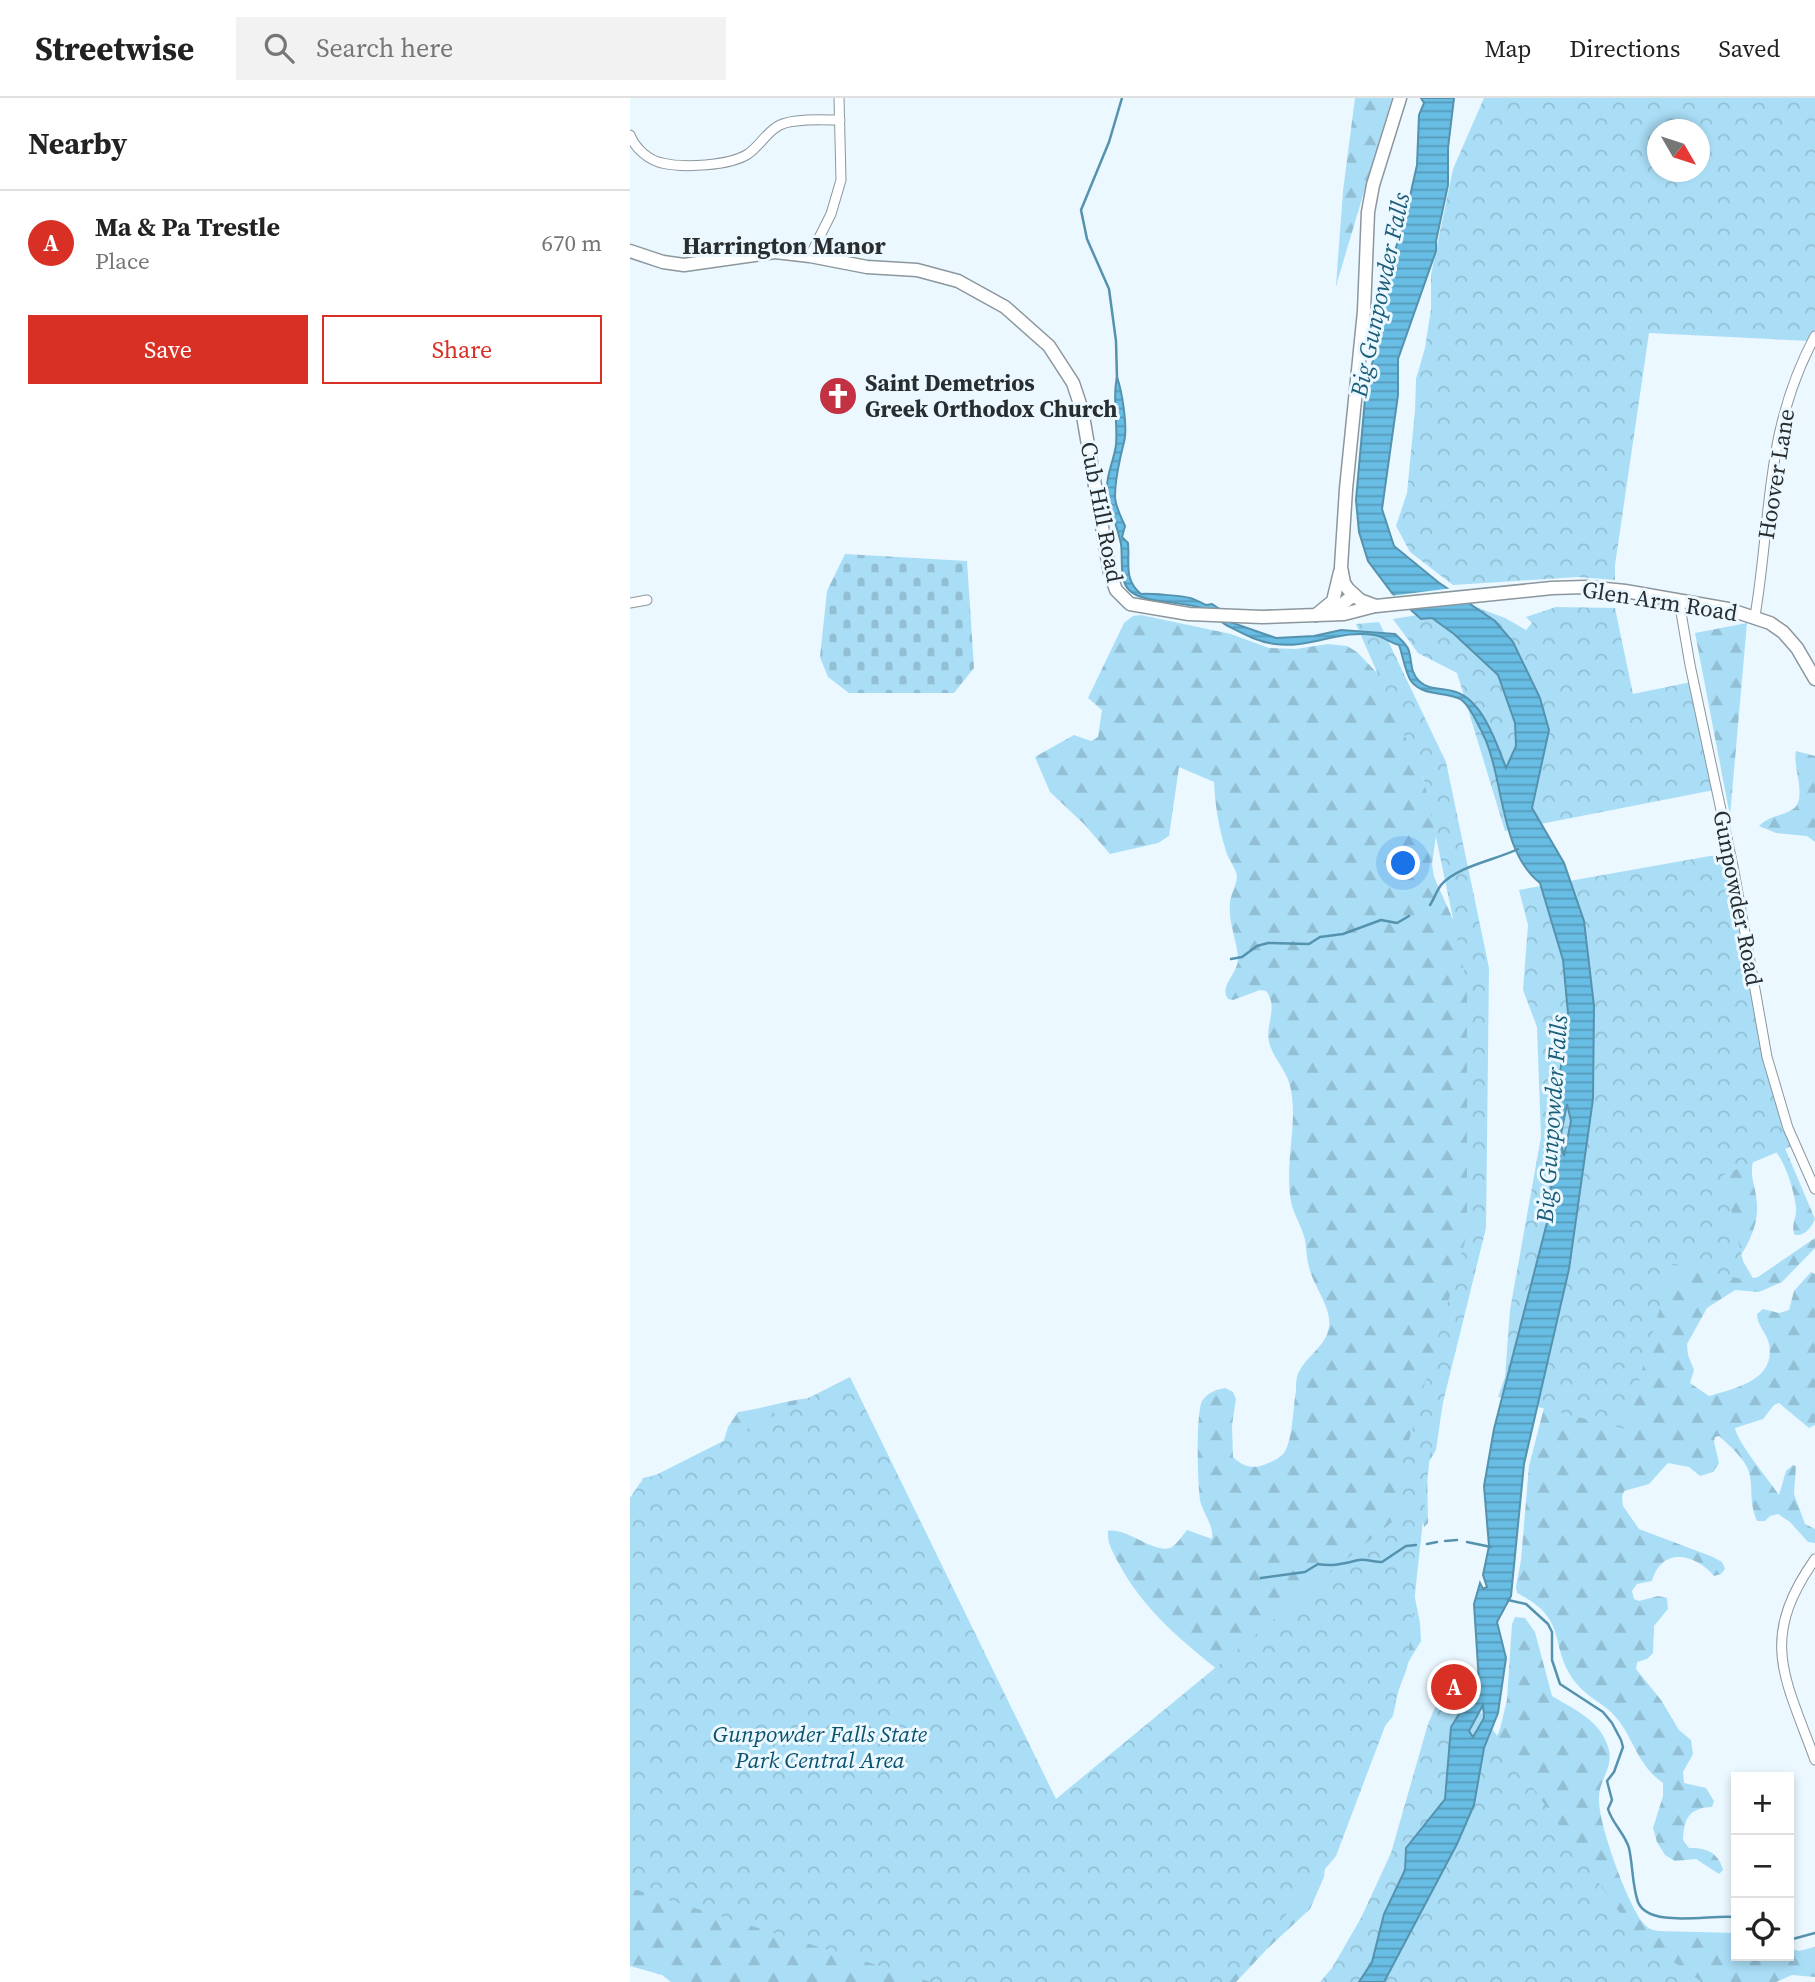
<!DOCTYPE html>
<meta charset="utf-8">
<style>
body{margin:0;font-family:"Source Serif 4",serif;background:#f2f2f2;color:#222}
.controls{position:absolute;right:21px;bottom:21px;display:grid;overflow:hidden;border-radius:0px;box-shadow:0 4px 10px #0003}
.controls button{width:63px;height:63px;display:grid;place-items:center;padding:0;border:0;border-bottom:2px solid #e0e0e0;background:#fff;color:#222;font:35px sans-serif}
.compass{position:absolute;left:1017px;top:21px;width:63px;height:63px;border-radius:50%;background:#fff;box-shadow:0 4px 10px #0003;rotate:129deg}
.you{position:absolute;left:774px;top:766px;width:24px;height:24px;margin:-18px;border:5px solid #fff;border-radius:50%;background:#1a73e8;box-shadow:0 0 0 10px #1a73e833}
.badge{display:grid;place-items:center;width:46px;height:46px;border-radius:50%;background:#d93025;color:#fff;font-size:23px;font-weight:700}
.pin{position:absolute;translate:-50% -50%;border:4px solid #fff;box-shadow:0 2px 7px #0006}
.list{margin:0;padding:0;list-style:none}
h2{display:flex;justify-content:space-between;align-items:center;height:91px;margin:0;padding:0 28px;font-size:30px}
h2 small{font-size:23px;font-weight:400;color:#767676}
.list li{display:grid;grid-template-columns:46px 1fr auto;gap:21px;align-items:center;box-sizing:border-box;height:105px;padding:0 28px;border-top:2px solid #e0e0e0}
.list b{display:block;font-size:26px;white-space:nowrap}
.list p{margin:0;font-size:23px;white-space:nowrap;color:#767676}
.list em{font-size:23px;font-style:normal;color:#767676}
.actions{display:flex;gap:14px;padding:21px 28px}
.actions a{flex:1;padding:16px 0;border:2px solid #d93025;border-radius:0px;text-align:center;font-size:24px;color:#d93025}
.actions .main{background:#d93025;color:#fff}
.icon{flex:none;width:38px;height:38px;fill:none;stroke:currentColor;stroke-width:2;stroke-linecap:round;stroke-linejoin:round}
.map{position:relative;flex:none;width:1185px;height:1884px;overflow:hidden}
header{display:flex;align-items:center;gap:42px;box-sizing:border-box;height:98px;padding:0 35px;background:#fff;border-bottom:2px solid #e0e0e0}
header strong{font-size:33px}
nav{display:flex;gap:38px;margin-inline-start:auto;font-size:24px}
.search{width:490px;height:63px;background:#f2f2f2;display:flex;align-items:center;gap:18px;box-sizing:border-box;padding:0 24px;border-radius:0px;color:#767676;font-size:26px}
main{display:flex}
aside{flex:1;background:#fff}
.map>svg:first-child{display:block}
</style>
<header>
<strong>Streetwise</strong>
<div class="search"><svg class="icon" aria-label="search" viewBox="0 0 24 24"><circle cx="10" cy="10" r="6"/><path d="M15 15l6 6"/></svg>Search here</div>
<nav><a>Map</a><a>Directions</a><a>Saved</a></nav>
</header>
<main>
<aside>
<h2>Nearby<small></small></h2>
<ul class="list">
<li><span class="badge">A</span><div><b>Ma &amp; Pa Trestle</b><p>Place</p></div><em>670 m</em></li>
</ul>
<div class="actions"><a class="main">Save</a><a>Share</a></div>
</aside>
<div class="map">
<svg width="1185" height="1884" viewBox="0 0 1185 1884">
<defs>
<pattern id="forest-firs" width="22" height="20" patternUnits="userSpaceOnUse" patternTransform="scale(1.75)"><rect width="22" height="20" fill="#aadef7"/><path d="M5 1l3.5 6h-7zM16 11l3.5 6h-7z" fill="#92bfd4"/></pattern>
<pattern id="cemetery-stones" width="16" height="16" patternUnits="userSpaceOnUse" patternTransform="scale(1.75)"><rect width="16" height="16" fill="#aadef7"/><path d="M2 7V4a2 2 0 0 1 4 0v3zM10 15v-3a2 2 0 0 1 4 0v3z" fill="#92bfd4"/></pattern>
<pattern id="park-crowns" width="20" height="18" patternUnits="userSpaceOnUse" patternTransform="scale(1.75)"><rect width="20" height="18" fill="#aadef7"/><path d="M2 6a3 3 0 1 1 6 0M12 15a3 3 0 1 1 6 0" fill="none" stroke="#92bfd4"/></pattern>
<pattern id="water-rules" width="6" height="5" patternUnits="userSpaceOnUse" patternTransform="scale(1.75)"><rect width="6" height="5" fill="#68bde4"/><path d="M0 2.5h6" fill="none" stroke="#569ab9"/></pattern>
</defs>
<rect width="100%" height="100%" fill="#ebf8ff"/>
<g fill="url(#forest-firs)">
<path d="M725,0H762L706,188L713,93Z"/>
<path d="M511,517L601,536L639,550L666,551L698,546L717,548L727,554L751,579L763,596L802,705L807,730L802,766L804,779L839,857L852,943L836,1192L824,1226L806,1352L797,1367L798,1425L794,1429L792,1420L783,1490L790,1525L791,1543L779,1563L770,1585L763,1618L743,1643L696,1760L694,1779L680,1811L638,1850L606,1884H41L32,1877L0,1868V1408L13,1380L49,1371L90,1355L98,1329L108,1314C133,1311 155,1302 181,1300L400,1732L593,1576C552,1543 513,1512 488,1464C483,1454 477,1445 478,1433C497,1429 526,1458 542,1449C547,1446 553,1437 557,1432L582,1441C584,1429 575,1418 571,1406C567,1392 566,1314 572,1303C578,1294 586,1292 595,1290L603,1294L606,1301L602,1327L603,1359C612,1368 623,1372 636,1366C642,1364 650,1360 654,1355C663,1342 663,1309 666,1293C666,1286 666,1278 670,1272C678,1257 696,1248 699,1229C702,1209 683,1188 679,1169C676,1159 677,1148 674,1138C671,1128 665,1118 662,1108C653,1069 668,1030 661,992C658,973 643,961 639,944C635,925 649,910 636,893L630,892L603,902L598,901C588,887 610,875 608,858C606,840 598,823 600,804C601,796 607,786 607,778C606,770 598,761 596,753C589,731 585,708 584,684L549,669L539,738L528,745L480,756L454,726L420,694L405,659L444,637L461,643L468,639L472,612L458,600L494,525L503,518Z"/>
<path d="M1117,525L1100,718L1065,535Z"/>
<path d="M1166,653L1185,658V744L1177,738L1146,735L1129,728C1141,716 1152,719 1163,711C1178,700 1162,669 1166,653Z"/>
<path d="M1143,1022L1185,1121C1181,1130 1175,1138 1165,1137C1160,1128 1167,1120 1166,1110C1165,1095 1155,1063 1145,1053L1125,1058C1117,1077 1127,1089 1127,1108C1128,1125 1120,1143 1111,1157L1116,1174L1123,1180L1128,1179L1185,1140V1150L1152,1184L1129,1194L1105,1192L1077,1210L1057,1246L1058,1257L1064,1272L1060,1285L1079,1298C1106,1290 1146,1282 1139,1246C1137,1235 1127,1228 1127,1216L1133,1211L1149,1215L1159,1212L1164,1193L1181,1174L1185,1176V1327L1179,1330L1149,1305L1144,1307L1133,1321L1105,1330C1107,1344 1139,1382 1149,1397L1156,1373L1163,1367L1166,1368L1164,1396L1175,1426L1185,1431V1445L1178,1444L1160,1424L1148,1416L1140,1418L1135,1423H1127C1119,1402 1123,1398 1120,1378C1117,1362 1101,1349 1089,1338L1085,1339L1084,1344L1089,1365L1083,1374L1070,1378L1059,1369L1038,1365L1019,1386L994,1393L992,1399L993,1408L1009,1431L1083,1459L1092,1464L1095,1471L1091,1476L1084,1478C1064,1455 1032,1449 1022,1483L1007,1486L1002,1493L1004,1501L1009,1503L1028,1498L1037,1500L1038,1511L1024,1528L1023,1555L1017,1561L1007,1564L1006,1571L1031,1602L1049,1632L1061,1642L1063,1656L1053,1674L1054,1685L1076,1690L1084,1703L1082,1709C1059,1710 1054,1720 1053,1742L1059,1750C1076,1749 1089,1755 1093,1772L1089,1776L1066,1761L1045,1763L1035,1757L1027,1744L1023,1730L1033,1698V1685C1005,1665 1004,1638 983,1616C972,1605 956,1598 946,1585C917,1548 941,1522 887,1495L886,1489L891,1462L899,1368L932,1240Z"/>
<path d="M885,1519L895,1520L905,1534L922,1598C945,1612 972,1623 979,1652C983,1670 969,1683 969,1699C967,1723 998,1808 1014,1826C1018,1831 1023,1832 1028,1833L1106,1835V1858H1159V1850L1169,1853L1185,1849V1879L1162,1877L1146,1884H760L870,1631L877,1602L882,1526Z"/>
</g>
<path fill="url(#cemetery-stones)" d="M215,456L337,463L344,570L324,595H219L198,579L190,559L197,493Z"/>
<g fill="url(#park-crowns)" fill-rule="evenodd">
<path d="M854,0H1185V234L1180,243L1019,235L985,467V482L947,479L823,487L780,454L766,428L777,395L785,312L786,281L795,250L801,211V177L823,71ZM1028,32H1070V74H1028Z"/>
<path d="M843,508L875,520L896,532L902,525L896,519L926,509L985,510L1003,596L1061,584L1084,692L875,733L827,575L788,555L763,521Z"/>
<path d="M749,524L816,664L859,870L856,1130L800,1357L777,1570L706,1758L599,1884H301L0,1790V1400L10,1385L220,1279L426,1701L768,1419L769,1378L837,1136V887L794,682L726,526Z"/>
<path d="M1097,755L1142,990L1150,1020L1162,1048L1093,1077L1113,1163L1125,1184L1040,1165L1036,1189L995,1331L868,1299L875,1279L880,1212L911,1039L907,929L893,892L898,827L889,792Z"/>
<path d="M825,1577L1005,1837L1072,1884H690L702,1870L731,1820L761,1755L798,1626L814,1588Z"/>
</g>
<path fill="url(#water-rules)" stroke="#5592ae" stroke-width="2" fill-rule="evenodd" d="M791,0H824L818,50V87L806,143V153L768,261V297L752,411L764,448L808,484L865,523L883,544L910,600L919,632L902,710L934,765L954,823L964,908L963,1001L939,1171L894,1366L881,1498L867,1524L876,1560L868,1615L854,1650L844,1707L827,1746L754,1884H729L742,1864L754,1816L775,1772L776,1750L815,1701L821,1629L849,1584L844,1506L850,1485L853,1491L857,1489L853,1477L859,1448L854,1388L864,1331L921,1109L920,1051L938,915L933,862L910,785C868,752 875,677 851,632C846,623 839,606 830,601C815,593 793,599 781,583C775,574 773,558 769,547C760,545 753,538 744,537C711,531 679,551 645,546C627,544 612,535 596,527C589,523 584,514 575,511C555,503 512,506 499,492C489,482 493,459 491,446C487,427 478,409 477,389C477,375 484,362 486,347C488,324 482,301 487,279C492,293 498,330 494,344C491,356 485,384 485,398C485,408 491,419 495,428L492,439L498,445C500,464 493,481 511,496C517,495 554,498 560,500C565,501 571,505 576,507L582,506L594,514L600,524L646,540L684,538L711,532L765,536C770,541 777,546 779,553C782,564 780,574 789,583C799,593 814,589 826,594C853,603 867,646 876,670L886,648L885,625L868,577L824,536L802,520L791,521L762,495L738,463L729,434L726,402L735,301L766,149L775,124L782,89L787,67L789,17L794,5ZM937,1006L941,1023L934,1058L930,1041ZM853,1607L854,1620L843,1639L839,1633Z"/>
<path fill="#ebf8ff" d="M823,490L843,504L774,511L760,498Z"/>
<g fill="none" stroke-linecap="round" stroke-linejoin="round">
<g stroke="#5592ae" stroke-width="2.5">
<path d="M487,281L486,243L479,191L457,141L451,112L479,44L492,0"/>
<path d="M800,807C804,801 807,792 811,787C827,768 866,762 888,751"/>
<path d="M601,861L612,859L627,848L638,845L679,846L690,839L713,836L751,822L767,825L779,818"/>
<path d="M815,1443L827,1442"/>
<path d="M837,1444L861,1449"/>
<path d="M797,1446L807,1444"/>
<path d="M631,1480L675,1474L688,1466C703,1469 715,1465 729,1462C736,1461 745,1464 752,1464L776,1448L786,1447"/>
<path d="M878,1502L896,1506L918,1526L922,1534V1562L930,1586L973,1614L982,1625L991,1642L993,1649L984,1674L977,1683L982,1702L978,1711C982,1725 995,1736 999,1750C1003,1768 1002,1787 1008,1804C1019,1831 1081,1816 1106,1819"/>
<path d="M1159,1842L1185,1835"/>
</g>
<defs>
<g id="minor">
<path d="M0,37C5,50 18,62 32,65C53,70 99,68 118,56C130,48 137,33 150,27C164,20 194,22 210,22"/>
<path d="M180,158L201,116L211,82L209,0"/>
<path d="M1049,503L1060,567L1104,773L1137,959L1158,1030L1185,1091"/>
<path d="M0,505L17,502"/>
<path d="M1125,518C1142,417 1134,333 1185,238"/>
<path d="M1185,1662C1155,1579 1128,1542 1185,1461"/>
</g>
<path id="tertiary" d="M0,153L33,164L54,167L145,154L180,158L237,169L287,172L328,183L375,209L419,248L443,285L452,312L480,475L486,492L500,506L559,516L632,519L686,517L703,513L724,497"/>
<g id="secondary">
<path d="M770,0L743,87L738,114L734,213L716,391L711,469L714,485L718,491L730,502L746,508L922,490L956,489L995,493L1098,511L1140,525L1153,534L1167,550L1185,581"/>
<path d="M686,517L714,516L745,508"/>
<path d="M686,517L703,503L710,474"/>
</g>
</defs>
<use href="#minor" stroke="#8b979d" stroke-width="11"/>
<use href="#tertiary" stroke="#8b979d" stroke-width="15"/>
<use href="#secondary" stroke="#8b979d" stroke-width="15"/>
<use href="#minor" stroke="#fff" stroke-width="9"/>
<use href="#tertiary" stroke="#fff" stroke-width="12"/>
<use href="#secondary" stroke="#fff" stroke-width="12"/>
</g>
<defs>
<symbol id="church-disc" viewBox="-11 -11 22 22"><circle r="9.5" fill="#c23243" stroke="#ebf8ff"/><path d="M-1.2-6h2.4v3.5h3.3v2.4h-3.3V6h-2.4V-.1h-3.3v-2.4h3.3Z" fill="#fff"/></symbol>
</defs>
<g fill-rule="evenodd">
<use href="#church-disc" x="186" y="276" width="44" height="44"/>
</g>
<g text-anchor="middle" stroke-width="6" stroke-linejoin="round" paint-order="stroke">
<g font-size="23" font-weight="bold" fill="#282d2f" stroke="#ebf8ff" text-anchor="start">
<text x="235" y="293">Saint Demetrios<tspan x="235" dy="26">Greek Orthodox Church</tspan></text>
</g>
<g font-size="23" fill="#282d2f" stroke="#ebf8ff">
<text transform="translate(1146 376) rotate(-81)" y="8">Hoover Lane</text>
<text transform="translate(472 414) rotate(79)" y="8">Cub Hill Road</text>
<text transform="translate(1030 503) rotate(9)" y="8">Glen Arm Road</text>
<text transform="translate(1108 800) rotate(79)" y="8">Gunpowder Road</text>
</g>
<g font-size="23" font-style="italic" fill="#0a526d" stroke="#ebf8ff">
<text x="190" y="1644">Gunpowder Falls State<tspan x="190" dy="26">Park Central Area</tspan></text>
</g>
<g font-size="24" font-weight="bold" fill="#282d2f" stroke="#ebf8ff">
<text x="154" y="156">Harrington Manor</text>
</g>
<g font-size="24" font-style="italic" fill="#1c5e79" stroke="#ebf8ff">
<text transform="translate(750 197) rotate(-78)" y="8">Big Gunpowder Falls</text>
<text transform="translate(922 1021) rotate(-86)" y="8">Big Gunpowder Falls</text>
</g>
</g>
</svg>
<div class="controls">
<button>+</button>
<button>−</button>
<button><svg class="icon" aria-label="locate" viewBox="0 0 24 24"><circle cx="12" cy="12" r="6"/><path d="M12 2v4M12 18v4M2 12h4M18 12h4"/></svg></button>
</div>
<svg class="compass" viewBox="-18 -18 36 36"><path d="M0-13l5 13h-10z" fill="#e53935"/><path d="M0 13l5-13h-10z" fill="#767676"/></svg>
<div class="you"></div>
<div class="pin badge" style="left:824px;top:1589px">A</div>
</div>
</main>
